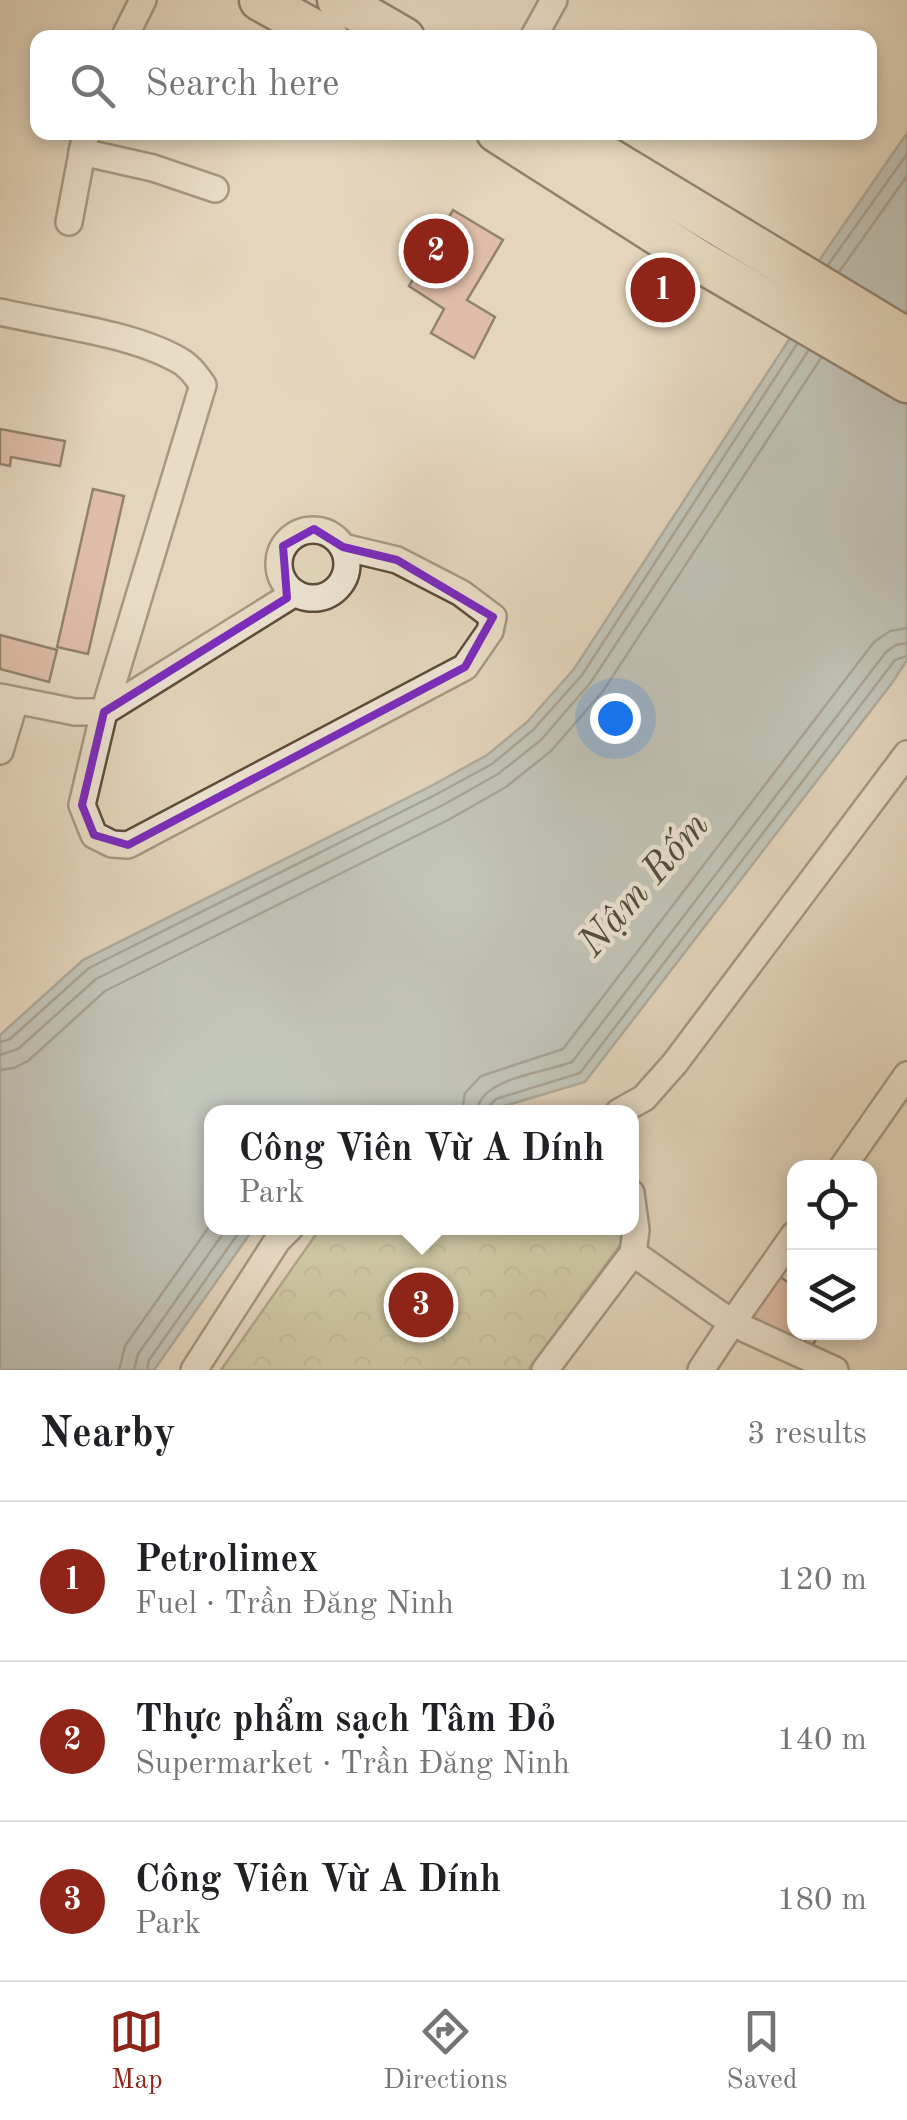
<!DOCTYPE html>
<meta charset="utf-8">
<style>
body{margin:0;font-family:"Old Standard TT",serif;background:#f6f6f6;color:#202124}
.controls{position:absolute;right:30px;bottom:30px;display:grid;overflow:hidden;border-radius:20px;box-shadow:0 5px 15px #0003}
.controls button{width:90px;height:90px;display:grid;place-items:center;padding:0;border:0;border-bottom:2px solid #e0e0e0;background:#fff;color:#202124;font:50px sans-serif}
.you{position:absolute;left:615px;top:718px;width:35px;height:35px;margin:-25px;border:8px solid #fff;border-radius:50%;background:#1a73e8;box-shadow:0 0 0 15px #1a73e833}
.badge{display:grid;place-items:center;width:65px;height:65px;border-radius:50%;background:#8f2418;color:#fff;font-size:32px;font-weight:700}
.pin{position:absolute;translate:-50% -50%;border:5px solid #fff;box-shadow:0 2px 10px #0006}
.popup{position:absolute;left:204px;top:1105px;width:435px;height:130px;box-sizing:border-box;display:grid;place-content:center;border-radius:20px;background:#fff;filter:drop-shadow(0 2px 8px #0005);font-size:32px;white-space:nowrap;color:#757577}
.popup b{font-size:38px;color:#202124}
.popup::after{content:'';position:absolute;left:50%;top:100%;margin-left:-20px;border:20px solid transparent;border-top-color:#fff}
.list{margin:0;padding:0;list-style:none}
h2{display:flex;justify-content:space-between;align-items:center;height:130px;margin:0;padding:0 40px;font-size:42px}
h2 small{font-size:32px;font-weight:400;color:#757577}
.list li{display:grid;grid-template-columns:65px 1fr auto;gap:30px;align-items:center;box-sizing:border-box;height:160px;padding:0 40px;border-top:2px solid #e0e0e0}
.list b{display:block;font-size:38px;white-space:nowrap}
.list p{margin:0;font-size:32px;white-space:nowrap;color:#757577}
.list em{font-size:32px;font-style:normal;color:#757577}
.icon{flex:none;width:55px;height:55px;fill:none;stroke:currentColor;stroke-width:2;stroke-linecap:round;stroke-linejoin:round}
.map{position:relative;flex:none;width:907px;height:1370px;overflow:hidden}
.search{position:absolute;background:#fff;box-shadow:0 5px 15px #0003;left:30px;right:30px;top:30px;height:110px;display:flex;align-items:center;gap:25px;box-sizing:border-box;padding:0 35px;border-radius:20px;color:#757577;font-size:38px}
.sheet{height:610px;background:#fff}
nav{display:flex;justify-content:space-around;align-items:center;box-sizing:border-box;height:140px;border-top:2px solid #e0e0e0;background:#fff;font-size:28px;color:#757577}
nav a{display:grid;justify-items:center;gap:5px}
nav .on{color:#8f2418}
.map>svg:first-child{display:block}
</style>
<div class="map">
<svg width="907" height="1370" viewBox="0 0 907 1370">
<defs>
<pattern id="forest-crowns" width="20" height="18" patternUnits="userSpaceOnUse" patternTransform="scale(2.5)"><rect width="20" height="18" fill="#b9bd8e"/><path d="M2 6a3 3 0 1 1 6 0M12 15a3 3 0 1 1 6 0" fill="none" stroke="#9fa279"/></pattern>
</defs>
<rect width="100%" height="100%" fill="#e4d6bc"/>
<filter id="stains"><feTurbulence type="fractalNoise" baseFrequency=".002" numOctaves="4"/><feColorMatrix values="0 0 0 0 .2 0 0 0 0 .09 0 0 0 0 .02 0 0 0 .5 -.17"/></filter>
<radialGradient id="worn" r=".72"><stop offset=".6" stop-color="#630" stop-opacity="0"/><stop offset="1" stop-color="#630" stop-opacity=".3"/></radialGradient>
<path fill="url(#forest-crowns)" stroke="#746f4e" stroke-width="2.5" d="M324,1228H622L624,1240L528,1370H221L317,1233Z"/>
<path fill="#9db6bd" stroke="#717a77" stroke-width="2.5" d="M907,133V660L892,683L585,1082L484,1112H211V1228H254L154,1370H0V1035L83,960L433,785L487,755L527,722L574,669L792,335L816,265Z"/>
<g fill="none" stroke-linecap="round" stroke-linejoin="round">
<g stroke="#666c66" stroke-width="2.5">
<path d="M828,265L907,154"/>
<path d="M839,272L907,176"/>
<path d="M0,1042L10,1039L89,968L437,794L492,764L533,730L582,675L797,344"/>
<path d="M0,1055L18,1049L96,979L443,805L498,774L541,740L591,682L808,351"/>
<path d="M0,1070L14,1068L28,1061L105,991L450,819L506,787L551,751L603,691L821,358"/>
<path d="M462,1112L465,1093L481,1076L563,1049L874,642L890,631L907,628"/>
<path d="M477,1112C479,1078 544,1073 572,1062L886,652L896,645L907,643"/>
<path d="M489,1112L490,1105L496,1099L580,1073L895,660L907,656"/>
<path d="M119,1370L125,1346L211,1224"/>
<path d="M134,1370L138,1354L227,1228"/>
<path d="M147,1370L149,1360L242,1228"/>
</g>
</g>
<g fill="#daa091" stroke="#2f210f" stroke-width="2.5">
<path d="M453,210L503,240L467,300L495,317L474,358L431,333L444,309L409,286Z"/>
<path d="M0,429L65,441L60,466L11,457L10,466L0,464Z"/>
<path d="M93,489L124,496L88,654L57,647Z"/>
<path d="M0,635L57,650L49,682L0,669Z"/>
<path d="M774,1273L794,1286V1332H820L809,1352L740,1321Z"/>
</g>
<g fill="none" stroke-linecap="round" stroke-linejoin="round">
<defs>
<g id="minor">
<path d="M124,38L143,0"/>
<path d="M533,38L554,0"/>
<path d="M82,152L153,168L215,189"/>
<path d="M69,222L86,132"/>
<path d="M0,312C52,324 129,333 175,358C188,364 195,374 203,385L104,712H75L0,697"/>
<circle cx="313" cy="564" r="34"/>
<path d="M295,593L104,712L82,805L94,835L112,844L128,845L465,667L490,631L493,617L461,593L397,560L343,547"/>
<path d="M0,751L15,701"/>
<path d="M619,1112L644,1098L675,1063L907,754"/>
<path d="M842,1168L907,1075"/>
<path d="M633,1253L732,1323L794,1235"/>
<path d="M194,1370L277,1241L290,1228"/>
<path d="M545,1370L633,1253L636,1230L631,1193"/>
<path d="M701,1370L732,1323L835,1370"/>
</g>
<g id="primary">
<path d="M260,0L328,38"/>
<path d="M338,0L404,38"/>
<path d="M497,132L701,262L907,382"/>
<path d="M565,132L907,339"/>
</g>
</defs>
<use href="#minor" stroke="#5c4e3a" stroke-width="30"/>
<use href="#primary" stroke="#2f210f" stroke-width="45"/>
<use href="#minor" stroke="#ede4d3" stroke-width="25"/>
<use href="#primary" stroke="#e4d6bc" stroke-width="40"/>
</g>
<path d="M0 0H907V1370H0ZM314,529L343,547L397,560L493,617L465,667L128,845L94,835L82,805L104,712L287,598L283,546Z" fill="#e4d6bc" fill-opacity=".55" fill-rule="evenodd"/>
<path fill="none" stroke="#7b2cbf" stroke-width="8" stroke-linejoin="round" d="M314,529L343,547L397,560L493,617L465,667L128,845L94,835L82,805L104,712L287,598L283,546Z"/>
<g text-anchor="middle" stroke-width="9" stroke-linejoin="round" paint-order="stroke">
<g font-size="40" font-style="italic" fill="#504e43" stroke="#ede4d3">
<text transform="translate(642 883) rotate(-49)" y="14">Nậm Rốm</text>
</g>
</g>
<rect width="100%" height="100%" filter="url(#stains)"/>
<rect width="100%" height="100%" fill="url(#worn)"/>
</svg>
<div class="controls">
<button><svg class="icon" aria-label="locate" viewBox="0 0 24 24"><circle cx="12" cy="12" r="6"/><path d="M12 2v4M12 18v4M2 12h4M18 12h4"/></svg></button>
<button><svg class="icon" aria-label="layers" viewBox="0 0 24 24"><path d="M12 4l9 5-9 5-9-5zM3 14l9 5 9-5"/></svg></button>
</div>
<div class="you"></div>
<div class="pin badge" style="left:663px;top:290px">1</div>
<div class="pin badge" style="left:436px;top:251px">2</div>
<div class="pin badge" style="left:421px;top:1305px">3</div>
<div class="popup"><b>Công Viên Vừ A Dính</b>Park</div>
<div class="search"><svg class="icon" aria-label="search" viewBox="0 0 24 24"><circle cx="10" cy="10" r="6"/><path d="M15 15l6 6"/></svg>Search here</div>
</div>
<section class="sheet">
<h2>Nearby<small>3 results</small></h2>
<ul class="list">
<li><span class="badge">1</span><div><b>Petrolimex</b><p>Fuel · Trần Đăng Ninh</p></div><em>120 m</em></li>
<li><span class="badge">2</span><div><b>Thực phẩm sạch Tâm Đỏ</b><p>Supermarket · Trần Đăng Ninh</p></div><em>140 m</em></li>
<li><span class="badge">3</span><div><b>Công Viên Vừ A Dính</b><p>Park</p></div><em>180 m</em></li>
</ul>
</section>
<nav>
<a class="on"><svg class="icon" aria-label="map" viewBox="0 0 24 24"><path d="M3 6l6-2 6 2 6-2v14l-6 2-6-2-6 2zM9 4v14M15 6v14"/></svg>Map</a>
<a><svg class="icon" aria-label="directions" viewBox="0 0 24 24"><path d="M12 3l9 9-9 9-9-9zM9 14v-3h6M13 9l2 2-2 2"/></svg>Directions</a>
<a><svg class="icon" aria-label="saved" viewBox="0 0 24 24"><path d="M7 4h10v16l-5-4-5 4z"/></svg>Saved</a>
</nav>
